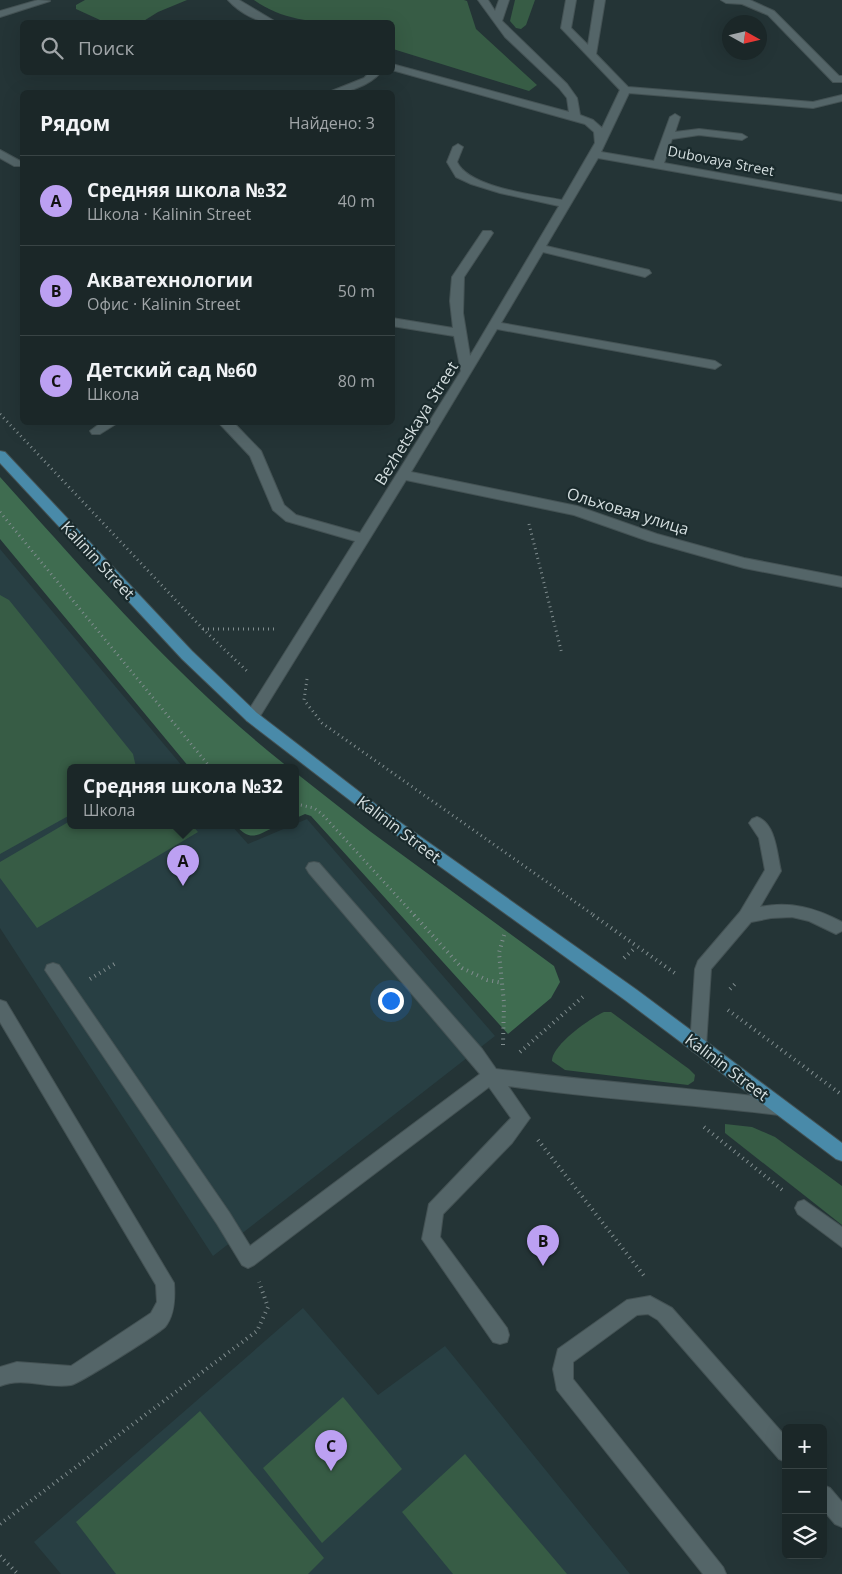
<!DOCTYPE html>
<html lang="ru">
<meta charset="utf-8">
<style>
body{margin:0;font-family:"Open Sans",sans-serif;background:#242f30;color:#f1f3f6}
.controls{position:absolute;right:15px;bottom:15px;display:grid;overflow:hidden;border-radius:8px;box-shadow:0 5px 20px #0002}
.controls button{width:45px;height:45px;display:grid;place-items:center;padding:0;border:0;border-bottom:1px solid #394445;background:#1b2728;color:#f1f3f6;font:25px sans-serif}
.compass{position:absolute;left:722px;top:15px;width:45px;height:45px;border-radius:50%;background:#1b2728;box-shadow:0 5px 20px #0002;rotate:98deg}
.you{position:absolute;left:390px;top:1000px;width:18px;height:18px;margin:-12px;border:4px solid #fff;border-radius:50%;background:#1a73e8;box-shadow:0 0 0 8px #1a73e833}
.badge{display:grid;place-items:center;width:32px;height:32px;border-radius:50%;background:#bca0f2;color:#111;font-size:16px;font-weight:700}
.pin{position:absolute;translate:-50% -41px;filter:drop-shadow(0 1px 2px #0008)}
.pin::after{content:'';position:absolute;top:26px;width:18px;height:15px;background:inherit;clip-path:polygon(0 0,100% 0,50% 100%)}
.popup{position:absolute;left:67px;top:764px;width:232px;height:65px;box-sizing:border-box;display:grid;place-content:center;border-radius:8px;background:#1b2728;filter:drop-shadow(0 1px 4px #0005);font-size:16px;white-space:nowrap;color:#a0a5a8}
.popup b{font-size:19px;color:#f1f3f6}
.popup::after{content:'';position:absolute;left:50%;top:100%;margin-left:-10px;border:10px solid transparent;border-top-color:#1b2728}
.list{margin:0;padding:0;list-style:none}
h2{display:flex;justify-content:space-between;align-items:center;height:65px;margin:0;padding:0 20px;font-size:21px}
h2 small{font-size:16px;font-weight:400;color:#a0a5a8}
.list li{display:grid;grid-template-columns:32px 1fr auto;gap:15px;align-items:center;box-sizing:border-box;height:90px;padding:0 20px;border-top:1px solid #394445}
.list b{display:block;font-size:19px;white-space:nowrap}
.list p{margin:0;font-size:16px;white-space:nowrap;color:#a0a5a8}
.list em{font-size:16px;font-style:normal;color:#a0a5a8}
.icon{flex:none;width:28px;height:28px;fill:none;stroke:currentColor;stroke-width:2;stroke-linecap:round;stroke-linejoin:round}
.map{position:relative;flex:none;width:842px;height:1574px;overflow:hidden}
.search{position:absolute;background:#1b2728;box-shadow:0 5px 20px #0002;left:20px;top:20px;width:375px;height:55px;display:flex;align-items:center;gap:12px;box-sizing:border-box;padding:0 18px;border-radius:8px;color:#a0a5a8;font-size:19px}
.panel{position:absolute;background:#1b2728;box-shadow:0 5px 20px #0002;left:20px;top:90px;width:375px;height:335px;border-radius:8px}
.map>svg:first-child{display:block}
</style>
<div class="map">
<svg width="842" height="1574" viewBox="0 0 842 1574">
<rect width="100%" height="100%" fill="#243436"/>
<g fill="#283f43">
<path d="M0,549L183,767H70V825H231L248,844L307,819L495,1036L213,1256L0,928Z"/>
<path d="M303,1308L378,1395L445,1346L630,1574H61L34,1542Z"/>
</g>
<g fill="#375c45">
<path d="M85,0H187L158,12L142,22H100V20L76,9V5Z"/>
<path d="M254,0H464L467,1L476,29L537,85L529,91L393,49L392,22C345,22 294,29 254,0Z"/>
<path d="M515,0H535L526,25L521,29L516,28L510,21Z"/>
<path d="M0,595L9,600L133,754L136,767H70V815L0,854Z"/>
<path d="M70,821V825H192L198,832L37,928L0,878V862Z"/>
<path d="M604,1012H611L689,1069L695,1075L694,1081L688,1085L565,1070L552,1061C551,1046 590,1018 604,1012Z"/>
<path d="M725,1124L752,1127L775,1137L842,1186V1225L725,1133Z"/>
<path d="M343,1397L402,1469L322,1543L263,1468Z"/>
<path d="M200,1411L324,1558L308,1574H116L76,1522Z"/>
<path d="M465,1454L567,1574H453L402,1512Z"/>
</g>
<g fill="#3f6c50">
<path d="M0,477C91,578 181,683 288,767H189L0,539Z"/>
<path d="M296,773L371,832L554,966L560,982L551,998L508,1034L311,816L305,814L296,818Z"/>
<path d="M236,825H279C260,833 251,844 236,825Z"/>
</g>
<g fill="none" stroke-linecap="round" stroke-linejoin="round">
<defs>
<g id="minor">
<path d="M38,0L50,1L0,17V11Z"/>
<path d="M228,0H239L276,22C259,24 240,13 228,0Z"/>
<path d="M478,0H488L495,11L499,0H509L502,21L567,84L577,98L580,115L593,120L602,128L620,90L561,28L566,0H576L571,28L588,45L595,0H605L596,54L628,87L813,102L842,95V101L813,108L629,93L601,152L654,161L670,117L675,114L680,117L675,132L699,129L742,134L747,137L742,140L699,135L672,139L664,163L842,195V201L598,158L546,246L649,270L651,273L645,277L543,252L501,323L715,361L721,365L715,369L497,329L411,472L577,506L657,534L744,558L842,577V587L744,568L648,541L574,515L406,480L257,721H247L245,717L247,713L355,541L286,521L273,510L250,456L218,422H233L261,451L284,505L296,515L360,533L461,371L454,336L392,326V318L453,328L450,301L452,277L483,231H491L493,233L464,277L463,313L470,356L559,206L500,193L471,184L456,177L447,162L453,147L458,144L463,147L457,162C469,188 536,195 562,200L595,143L594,132L585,124L392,70V64L569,112L567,98L559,88L505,37Z"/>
<path d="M721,0H750L774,11L839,76H842V82H833L768,15L742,4L726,3Z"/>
<path d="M370,72H381C369,86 346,94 329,92L364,78Z"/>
<path d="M0,150L22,162V166H14L0,158Z"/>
<path d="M102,422H119L100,434H92L90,431Z"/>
<path d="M757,817C776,823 777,855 781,871L760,907C791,901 815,908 842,922V931L836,934L809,921L792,917L771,918L751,922L711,969L706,1046L704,1051L698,1053L692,1051L690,1046L695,969L698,961L740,912L765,870L759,838L749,823L752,819Z"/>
<path d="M314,862L319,863L482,1049L496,1069C591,1082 685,1087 779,1099L785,1101L788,1107L785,1113L779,1115C689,1104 598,1099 508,1086L530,1118L512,1143L443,1214L440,1237L507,1328L509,1335L507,1342L500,1344L493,1342L422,1239L429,1204L511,1118L489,1087L254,1265L248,1268L242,1265L217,1224L45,970L47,965L53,963L59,965L229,1212L250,1246L480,1074L309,873L306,868L309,863Z"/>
<path d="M0,1000L6,1002L174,1283C175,1297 175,1315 165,1327C159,1333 79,1384 71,1385C46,1389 24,1376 0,1386V1367L17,1362L71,1366L151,1313L157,1302L156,1285L0,1022Z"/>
<path d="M804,1200L842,1227V1247L798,1214L795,1208L798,1202Z"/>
<path d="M650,1296L672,1308L786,1437V1462L779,1459L658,1320L648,1314L637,1315L573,1362V1379L723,1567L726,1574H703L557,1390L553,1369L558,1349L627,1300Z"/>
<path d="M823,1485L830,1488L842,1502V1527L835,1524L823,1510Z"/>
</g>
<path id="major" d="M0,451L5,452L192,651L257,713L387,813L637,990L842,1143V1161L836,1159L625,1000L377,821L247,721L182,659L0,463Z"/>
</defs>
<use href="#minor" stroke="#445254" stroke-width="2"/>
<use href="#major" stroke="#445254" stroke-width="2"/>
<g stroke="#808d8f" stroke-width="3" stroke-dasharray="1 4" stroke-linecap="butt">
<path d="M0,414L203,629L249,673"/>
<path d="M0,512L210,767"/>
<path d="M529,524L562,654"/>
<path d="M203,629H277"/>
<path d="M307,679L304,700L322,723L595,916"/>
<path d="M296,804L314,808L322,814L415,916"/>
</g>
<g stroke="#808d8f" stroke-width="4" stroke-dasharray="1 4.5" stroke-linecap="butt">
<path d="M414,915L462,968L487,980L503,983"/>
<path d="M593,915L676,974"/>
<path d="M624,958L636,947"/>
<path d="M90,979L116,963"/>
<path d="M730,989L735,984"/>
<path d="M728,1010L842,1095"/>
<path d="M503,1045L504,1003L499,953L504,935"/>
<path d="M520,1052L585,995"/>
<path d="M704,1127L785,1192"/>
<path d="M538,1140L645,1277"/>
<path d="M0,1524L257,1331L268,1307L259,1282"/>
<path d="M0,1556L18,1574"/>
</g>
<use href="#minor" fill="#546568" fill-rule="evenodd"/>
<use href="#major" fill="#498aa9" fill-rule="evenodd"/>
</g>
<g text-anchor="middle" stroke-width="4.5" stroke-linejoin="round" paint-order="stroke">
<g font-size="14" fill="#d4dedf" stroke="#1a2a2c">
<text transform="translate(721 161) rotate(11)" y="5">Dubovaya Street</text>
</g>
<g font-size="16" fill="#d4dedf" stroke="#1a2a2c">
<text transform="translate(416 423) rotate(-58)" y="6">Bezhetskaya Street</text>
<text transform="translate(628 511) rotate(17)" y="6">Ольховая улица</text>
<text transform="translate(98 560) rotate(47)" y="6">Kalinin Street</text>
<text transform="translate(399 829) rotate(37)" y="6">Kalinin Street</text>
<text transform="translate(727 1067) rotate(37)" y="6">Kalinin Street</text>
</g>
</g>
</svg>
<div class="controls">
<button>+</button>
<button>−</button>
<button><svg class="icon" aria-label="layers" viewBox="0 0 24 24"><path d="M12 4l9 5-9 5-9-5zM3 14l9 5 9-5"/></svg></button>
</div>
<svg class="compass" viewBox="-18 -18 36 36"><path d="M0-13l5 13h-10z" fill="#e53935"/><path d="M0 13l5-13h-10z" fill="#a0a5a8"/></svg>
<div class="you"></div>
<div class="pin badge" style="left:183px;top:886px">A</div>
<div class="popup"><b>Средняя школа №32</b>Школа</div>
<div class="pin badge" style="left:543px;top:1266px">B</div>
<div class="pin badge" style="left:331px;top:1471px">C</div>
<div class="search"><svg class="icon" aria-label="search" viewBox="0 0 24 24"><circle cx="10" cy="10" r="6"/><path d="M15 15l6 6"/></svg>Поиск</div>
<section class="panel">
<h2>Рядом<small>Найдено: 3</small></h2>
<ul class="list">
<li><span class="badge">A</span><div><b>Средняя школа №32</b><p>Школа · Kalinin Street</p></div><em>40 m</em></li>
<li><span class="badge">B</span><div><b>Акватехнологии</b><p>Офис · Kalinin Street</p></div><em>50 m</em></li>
<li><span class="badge">C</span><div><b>Детский сад №60</b><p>Школа</p></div><em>80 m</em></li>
</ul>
</section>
</div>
